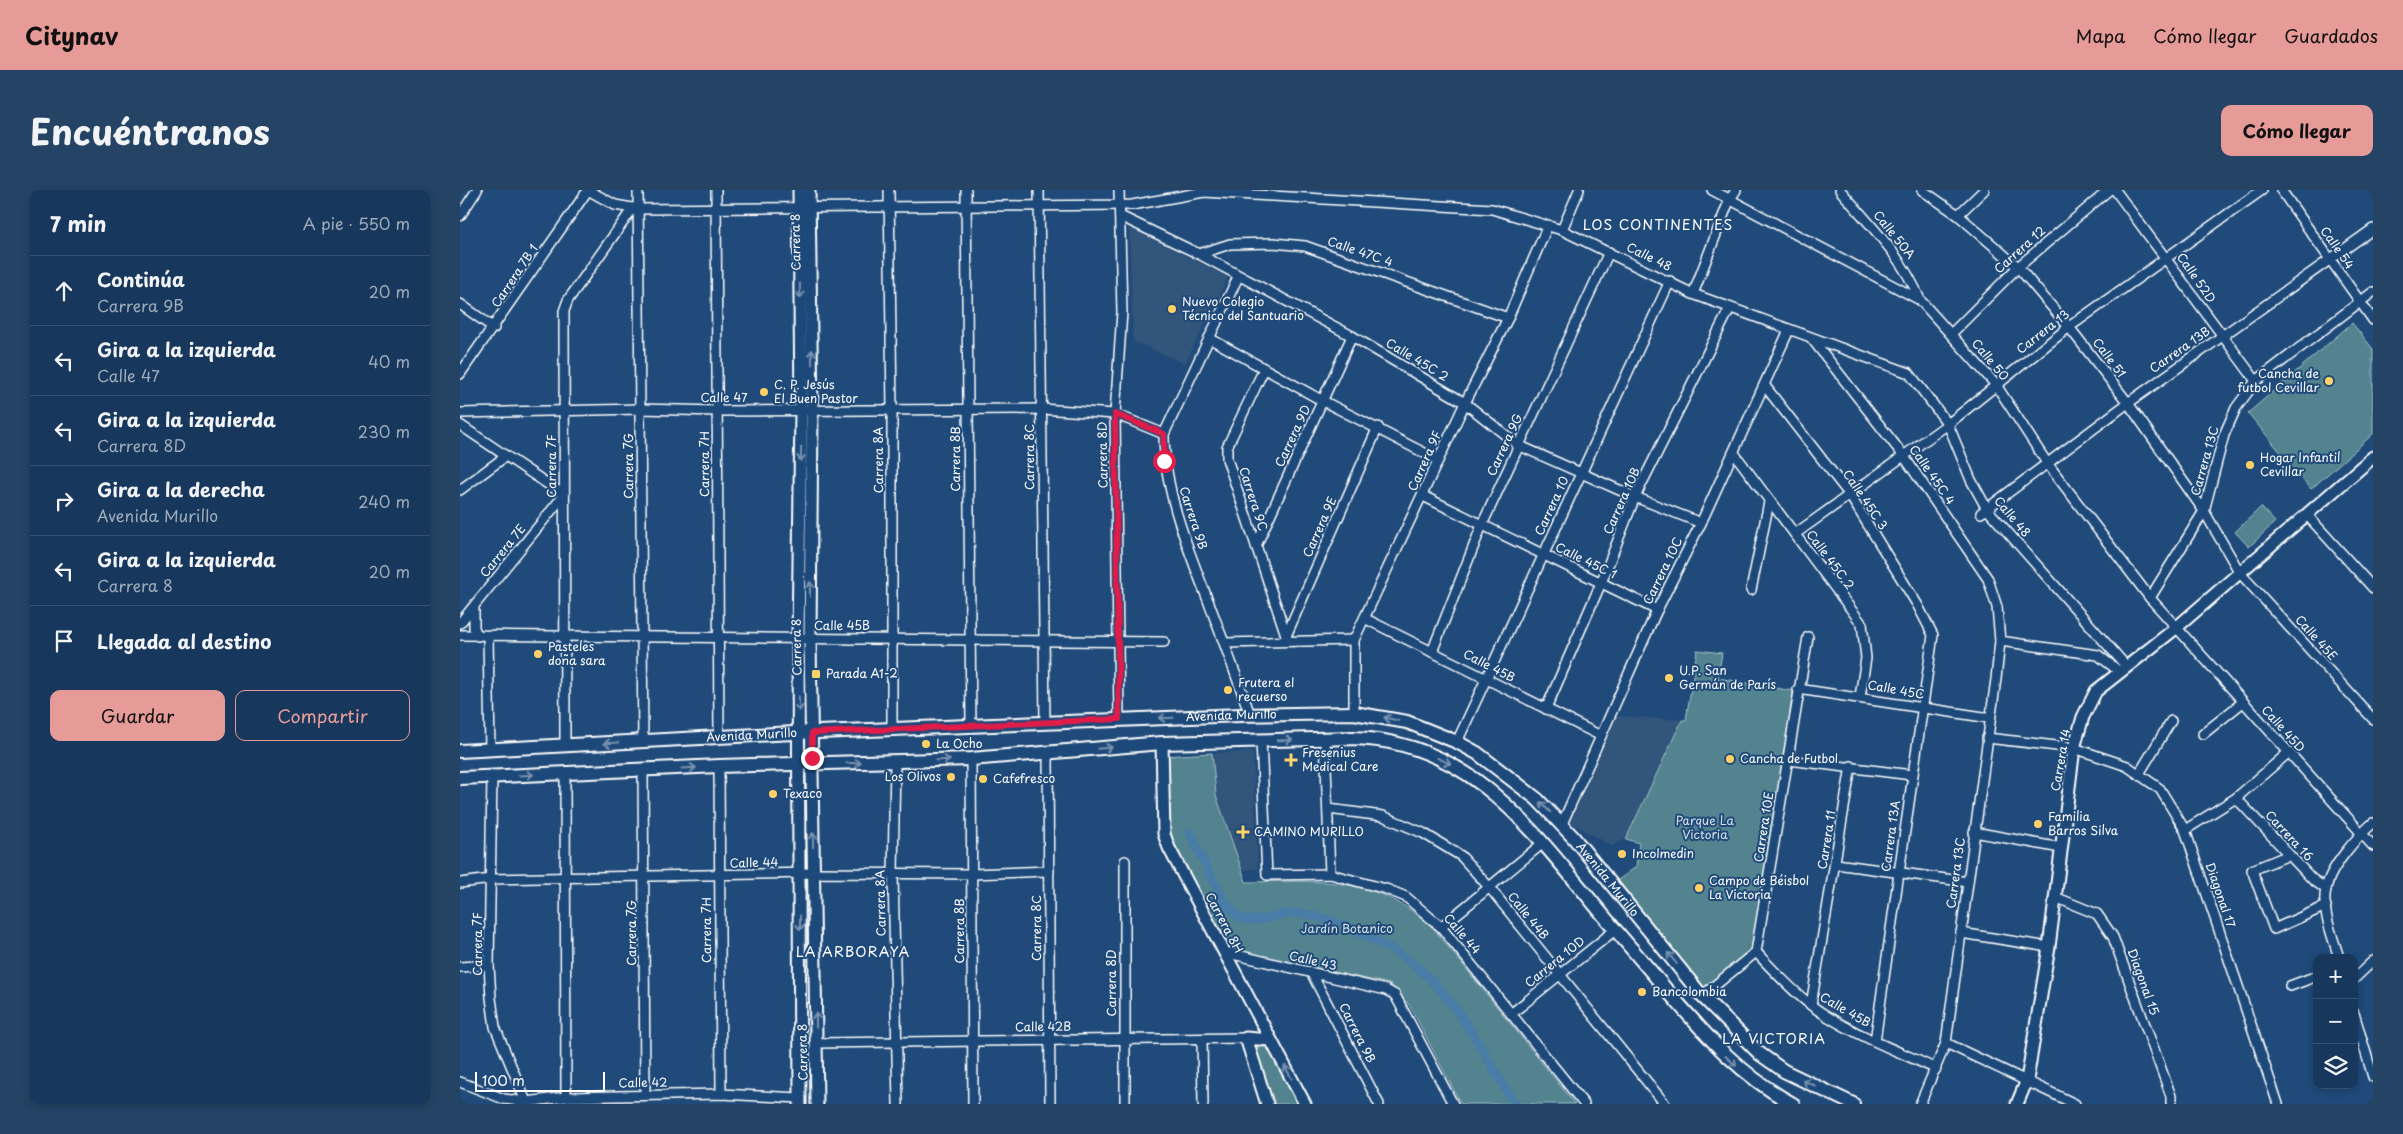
<!DOCTYPE html>
<html lang="es">
<meta charset="utf-8">
<style>
body{margin:0;font-family:"Playpen Sans",sans-serif;background:#244365;color:#f1f3f6}
.controls{position:absolute;right:15px;bottom:15px;display:grid;overflow:hidden;border-radius:10px;box-shadow:0 2px 8px #0003}
.controls button{width:45px;height:45px;display:grid;place-items:center;padding:0;border:0;border-bottom:1px solid #365272;background:#17385c;color:#f1f3f6;font:25px sans-serif}
.scale{position:absolute;left:15px;bottom:12px;width:130px;box-sizing:border-box;padding-left:5px;border:2px solid #fff;border-top:0;font-size:14px;line-height:18px;white-space:nowrap;color:#fff;-webkit-text-stroke:4px #1f4a7a;paint-order:stroke}
.stop{position:absolute;width:15px;height:15px;margin:-11px;border:4px solid #e11d48;border-radius:50%;background:#fff}
.stop.end{background:#e11d48;border-color:#fff;box-shadow:0 1px 5px #0008}
.list{margin:0;padding:0;list-style:none}
h2{display:flex;justify-content:space-between;align-items:center;height:65px;margin:0;padding:0 20px;font-size:21px}
h2 small{font-size:16px;font-weight:400;color:#9eacbb}
.list li{display:grid;grid-template-columns:32px 1fr auto;gap:15px;align-items:center;box-sizing:border-box;height:70px;padding:0 20px;border-top:1px solid #365272}
.list b{display:block;font-size:19px;white-space:nowrap}
.list p{margin:0;font-size:16px;white-space:nowrap;color:#9eacbb}
.list em{font-size:16px;font-style:normal;color:#9eacbb}
.actions{display:flex;gap:10px;padding:15px 20px}
.actions a{flex:1;padding:11px 0;border:1px solid #e69b98;border-radius:10px;text-align:center;font-size:18px;color:#e69b98}
.actions .main{background:#e69b98;color:#111}
.icon{flex:none;width:28px;height:28px;fill:none;stroke:currentColor;stroke-width:2;stroke-linecap:round;stroke-linejoin:round}
.map{position:relative;flex:none;width:1913px;height:914px;overflow:hidden;border-radius:10px}
header{display:flex;align-items:center;gap:30px;box-sizing:border-box;height:70px;padding:0 25px;background:#e69b98;color:#111}
header strong{font-size:24px}
nav{display:flex;gap:28px;margin-inline-start:auto;font-size:18px}
.intro{display:flex;align-items:center;justify-content:space-between;box-sizing:border-box;height:120px;padding:0 30px}
h1{margin:0;font-size:35px}
.button{padding:12px 22px;border-radius:10px;background:#e69b98;color:#111;font-size:18px;font-weight:700}
main{display:flex;gap:30px;padding:0 30px}
aside{flex:1;background:#17385c;border-radius:10px;box-shadow:0 2px 8px #0003}
.map>svg:first-child{display:block}
</style>
<header>
<strong>Citynav</strong>
<nav><a>Mapa</a><a>Cómo llegar</a><a>Guardados</a></nav>
</header>
<div class="intro"><h1>Encuéntranos</h1><a class="button">Cómo llegar</a></div>
<main>
<aside>
<h2>7 min<small>A pie · 550 m</small></h2>
<ul class="list">
<li><svg class="icon" aria-label="ahead" viewBox="0 0 24 24"><path d="M12 20V5M6 11l6-6 6 6"/></svg><div><b>Continúa</b><p>Carrera 9B</p></div><em>20 m</em></li>
<li><svg class="icon" aria-label="left" viewBox="0 0 24 24"><path d="M17 20v-9H6M10 6l-5 5 5 5"/></svg><div><b>Gira a la izquierda</b><p>Calle 47</p></div><em>40 m</em></li>
<li><svg class="icon" aria-label="left" viewBox="0 0 24 24"><path d="M17 20v-9H6M10 6l-5 5 5 5"/></svg><div><b>Gira a la izquierda</b><p>Carrera 8D</p></div><em>230 m</em></li>
<li><svg class="icon" aria-label="right" viewBox="0 0 24 24"><path d="M7 20v-9h11M14 6l5 5-5 5"/></svg><div><b>Gira a la derecha</b><p>Avenida Murillo</p></div><em>240 m</em></li>
<li><svg class="icon" aria-label="left" viewBox="0 0 24 24"><path d="M17 20v-9H6M10 6l-5 5 5 5"/></svg><div><b>Gira a la izquierda</b><p>Carrera 8</p></div><em>20 m</em></li>
<li><svg class="icon" aria-label="arrive" viewBox="0 0 24 24"><path d="M6 21V4h12l-3 4 3 4H6"/></svg><div><b>Llegada al destino</b></div></li>
</ul>
<div class="actions"><a class="main">Guardar</a><a>Compartir</a></div>
</aside>
<div class="map">
<svg width="1913" height="914" viewBox="0 0 1913 914">
<rect width="100%" height="100%" fill="#1f4a7a"/>
<filter id="ink" filterUnits="userSpaceOnUse"><feTurbulence type="fractalNoise" baseFrequency=".02" numOctaves="2"/><feDisplacementMap in="SourceGraphic" scale="10" xChannelSelector="R" yChannelSelector="G"/><feConvolveMatrix kernelMatrix="1 2 1 2 8 2 1 2 1" color-interpolation-filters="sRGB"/></filter>
<g filter="url(#ink)">
<g fill="#32547b">
<path d="M669,37L768,87L725,174L673,151Z"/>
<path d="M1157,526L1222,530L1166,649L1152,656L1110,632Z"/>
<path d="M793,562L798,679L782,680L756,605L752,563Z"/>
</g>
<g fill="#52838e" stroke="#a8c1c6">
<path d="M1892,133L1913,159V244L1851,299L1788,223Z"/>
<path d="M1801,317L1815,332L1789,357L1775,342Z"/>
<path d="M1237,460L1262,463L1258,488L1333,501L1294,759L1241,802L1158,690L1176,677L1179,653L1166,649L1222,530H1226Z"/>
<path d="M752,563L756,605L786,692C861,691 915,684 974,739L1115,914H1001L950,816L930,794L768,760L710,646L705,566Z"/>
<path d="M793,857H808L838,914H810Z"/>
</g>
<g fill="none" stroke-linecap="round" stroke-linejoin="round">
<path stroke="#4a7ca7" stroke-width="9" d="M730,642C739,661 763,718 779,727C795,735 815,725 831,723C861,721 919,751 944,767C995,802 1023,863 1055,914"/>
<defs>
<g id="street">
<path d="M128,0L155,15L178,19L672,15L744,2L1032,19L1102,40L1233,104L1449,183L1488,234L1511,290L1527,319L1667,477"/>
<path d="M178,0L183,552"/>
<path d="M256,0L259,548"/>
<path d="M429,0L432,219V540"/>
<path d="M506,0L511,537"/>
<path d="M579,0L585,533"/>
<path d="M1252,0L1460,110L1536,195L1587,273L1690,408L1913,656"/>
<path d="M1380,0C1410,35 1443,67 1460,110"/>
<path d="M1462,0L1498,25L1558,77L1609,137L1668,213L1744,321L1780,383L1913,529"/>
<path d="M1655,0L1796,191"/>
<path d="M1821,0L1913,130"/>
<path d="M1498,25L1524,0"/>
<path d="M0,26L17,0"/>
<path d="M660,26L739,64L892,146L1005,213L1058,255L1175,307L1241,333"/>
<path d="M1102,40L1119,0"/>
<path d="M739,64L770,54L813,53L845,56L1048,128"/>
<path d="M778,87L704,244C704,302 728,359 749,413C763,450 777,487 790,525"/>
<path d="M1233,104L1269,11L1276,0"/>
<path d="M0,114L34,138"/>
<path d="M1491,144L1558,77L1649,0"/>
<path d="M749,148L863,211L978,270"/>
<path d="M1352,149L1443,265L1528,389L1537,417L1540,451L1536,489L1486,853L1460,914"/>
<path d="M804,179L767,257V269L828,451"/>
<path d="M0,184L128,0"/>
<path d="M1305,196L1389,304L1457,414L1473,445L1415,851"/>
<path d="M0,223L181,219L257,221L582,219L655,224L704,244"/>
<path d="M0,235L104,305L0,433"/>
<path d="M1274,263L1402,434L1406,468L1400,507"/>
<path d="M0,300L46,266"/>
<path d="M963,306L1197,420"/>
<path d="M1521,323L1668,213L1913,39"/>
<path d="M1847,325L1913,398"/>
<path d="M1335,344L1488,234L1609,137L1802,0"/>
<path d="M796,356L892,146"/>
<path d="M1291,400L1309,312"/>
<path d="M1690,408L1744,321L1764,245L1776,218L1796,191L1913,102"/>
<path d="M14,417V438L18,446"/>
<path d="M906,429L1141,546"/>
<path d="M0,445L704,452"/>
<path d="M28,446L30,560"/>
<path d="M826,446L918,237"/>
<path d="M1540,451L1638,465L1660,482"/>
<path d="M765,453L894,450"/>
<path d="M972,462L1022,335L1149,62"/>
<path d="M1338,499L1530,528"/>
<path d="M1086,519L1141,393L1175,307L1270,118"/>
<path d="M894,523V450L1005,213L1048,128L1088,35"/>
<path d="M659,529L655,224L662,122L659,0"/>
<path d="M1743,544L1783,512"/>
<path d="M1527,548L1614,558L1667,576L1700,599L1725,640L1818,914"/>
<path d="M865,549L870,684"/>
<path d="M801,550L807,685L870,684L926,699L946,707L981,737L1124,914"/>
<path d="M997,552L1210,91"/>
<path d="M105,556L104,121L108,110L173,18"/>
<path d="M588,563L590,914"/>
<path d="M511,569L513,914"/>
<path d="M1328,570L1452,585"/>
<path d="M435,572L433,684L438,914"/>
<path d="M259,576L261,904"/>
<path d="M183,580L185,905"/>
<path d="M105,583L106,907"/>
<path d="M1679,584L1711,531"/>
<path d="M32,586L29,775L31,808L35,837L67,914"/>
<path d="M1776,608L1852,689L1866,699"/>
<path d="M868,619L923,626L963,643L1001,666L1029,697L1205,914"/>
<path d="M1102,634L1197,420L1241,333L1329,140"/>
<path d="M1725,640L1776,608L1828,563"/>
<path d="M1514,642L1601,658"/>
<path d="M1829,665L1792,680L1814,739L1866,716"/>
<path d="M1376,674L1508,692"/>
<path d="M0,693L31,689L354,683L512,684L589,681"/>
<path d="M1595,707L1637,724L1653,747L1711,906V914"/>
<path d="M981,737L1083,653"/>
<path d="M1501,743L1589,757"/>
<path d="M764,762L926,800L935,805L993,914"/>
<path d="M1296,762C1314,781 1331,800 1352,816C1389,843 1434,859 1476,879"/>
<path d="M1879,768C1873,747 1861,720 1866,699C1870,677 1897,647 1913,633"/>
<path d="M0,777L29,775"/>
<path d="M852,784L919,914"/>
<path d="M1894,789L1913,771"/>
<path d="M1830,796L1857,786"/>
<path d="M1242,806L1296,762L1348,447"/>
<path d="M1351,815L1391,576"/>
<path d="M1894,823L1913,887"/>
<path d="M1051,824L1155,740"/>
<path d="M742,849L743,914"/>
<path d="M357,853L786,848"/>
<path d="M1486,853L1615,914"/>
<path d="M0,892L44,909L66,912L106,907L261,904L340,908"/>
<path d="M665,914V671"/>
</g>
<g id="secondary">
<path d="M339,0L341,221L338,448L340,914"/>
<path d="M349,0L352,221L350,448L357,914"/>
<path d="M702,553L704,644L709,658L845,914"/>
<path d="M807,914L786,848L810,850"/>
<path d="M1557,914L1567,890L1589,757L1614,558L1623,527L1636,501L1716,438L1913,267"/>
</g>
<g id="primary">
<path id="s1" d="M0,561L334,543L781,525L894,523L947,532L997,552L1017,563L1077,609L1113,647L1242,806L1300,864L1324,881L1393,914"/>
<path d="M0,588L259,576L511,569L702,553L894,548C1004,551 1065,630 1129,708C1154,739 1180,768 1205,798C1245,844 1278,884 1333,914"/>
</g>
</defs>
<use href="#street" stroke="#fff" stroke-width="12"/>
<use href="#secondary" stroke="#fff" stroke-width="15"/>
<use href="#primary" stroke="#fff" stroke-width="16"/>
<use href="#street" stroke="#1f4a7a" stroke-width="9"/>
<use href="#secondary" stroke="#1f4a7a" stroke-width="11"/>
<use href="#primary" stroke="#1f4a7a" stroke-width="12"/>
</g>
<defs><path id="oneway-shaft" d="M-6 0H5M1.5-3L5.5 0L1.5 3" fill="none" stroke-width="1.6" stroke-linecap="round" stroke-linejoin="round" transform="scale(1.25)"/></defs>
<g stroke="#7992af">
<use href="#oneway-shaft" transform="translate(340 101) rotate(89)"/>
<use href="#oneway-shaft" transform="translate(352 167) rotate(-91)"/>
<use href="#oneway-shaft" transform="translate(341 264) rotate(91)"/>
<use href="#oneway-shaft" transform="translate(350 399) rotate(-89)"/>
<use href="#oneway-shaft" transform="translate(339 514) rotate(89)"/>
<use href="#oneway-shaft" transform="translate(706 528) rotate(178)"/>
<use href="#oneway-shaft" transform="translate(931 529) rotate(-167)"/>
<use href="#oneway-shaft" transform="translate(825 550) rotate(-1)"/>
<use href="#oneway-shaft" transform="translate(151 553) rotate(177)"/>
<use href="#oneway-shaft" transform="translate(645 558) rotate(-5)"/>
<use href="#oneway-shaft" transform="translate(483 570) rotate(-2)"/>
<use href="#oneway-shaft" transform="translate(984 571) rotate(24)"/>
<use href="#oneway-shaft" transform="translate(394 573) rotate(-2)"/>
<use href="#oneway-shaft" transform="translate(229 578) rotate(-3)"/>
<use href="#oneway-shaft" transform="translate(66 585) rotate(-3)"/>
<use href="#oneway-shaft" transform="translate(1085 617) rotate(-136)"/>
<use href="#oneway-shaft" transform="translate(353 650) rotate(-91)"/>
<use href="#oneway-shaft" transform="translate(340 733) rotate(90)"/>
<use href="#oneway-shaft" transform="translate(1212 768) rotate(-129)"/>
<use href="#oneway-shaft" transform="translate(356 830) rotate(-91)"/>
<use href="#oneway-shaft" transform="translate(1271 871) rotate(42)"/>
<use href="#oneway-shaft" transform="translate(828 882) rotate(-119)"/>
<use href="#oneway-shaft" transform="translate(1349 893) rotate(-155)"/>
</g>
</g>
<g fill="none" stroke-linecap="round" stroke-linejoin="round" filter="url(#ink)">
<path stroke="#e11d48" stroke-width="6" d="M352,568V543L659,529L655,224L704,244V271"/>
</g>
<g fill="#ffd166" stroke="#1f4a7a" stroke-width="2">
<circle cx="712" cy="119" r="5"/>
<circle cx="1869" cy="191" r="5"/>
<circle cx="304" cy="202" r="5"/>
<circle cx="1790" cy="275" r="5"/>
<circle cx="78" cy="464" r="5"/>
<rect x="351" y="479" width="10" height="10" rx="2.5"/>
<circle cx="1209" cy="488" r="5"/>
<circle cx="768" cy="500" r="5"/>
<circle cx="466" cy="554" r="5"/>
<circle cx="1270" cy="569" r="5"/>
<path d="M828.5 562.5h5v5h5v5h-5v5h-5v-5h-5v-5h5z"/>
<circle cx="491" cy="587" r="5"/>
<circle cx="523" cy="589" r="5"/>
<circle cx="313" cy="604" r="5"/>
<circle cx="1578" cy="634" r="5"/>
<path d="M780.5 634.5h5v5h5v5h-5v5h-5v-5h-5v-5h5z"/>
<circle cx="1162" cy="664" r="5"/>
<circle cx="1239" cy="698" r="5"/>
<circle cx="1182" cy="802" r="5"/>
</g>
<g text-anchor="middle" stroke-width="4" stroke-linejoin="round" paint-order="stroke">
<g font-size="12" fill="#fff" stroke="#1f4a7a">
<text transform="translate(1434 45) rotate(51)" y="4">Calle 50A</text>
<text transform="translate(336 52) rotate(-91)" y="4">Carrera 8</text>
<text transform="translate(1877 58) rotate(55)" y="4">Calle 54</text>
<text transform="translate(1560 60) rotate(-42)" y="4">Carrera 12</text>
<text transform="translate(900 62) rotate(19)" y="4">Calle 47C 4</text>
<text transform="translate(1189 67) rotate(26)" y="4">Calle 48</text>
<text transform="translate(55 86) rotate(-56)" y="4">Carrera 7B 1</text>
<text transform="translate(1736 88) rotate(55)" y="4">Calle 52D</text>
<text transform="translate(1583 142) rotate(-38)" y="4">Carrera 13</text>
<text transform="translate(1720 160) rotate(-35)" y="4">Carrera 13B</text>
<text transform="translate(1649 168) rotate(53)" y="4">Calle 51</text>
<text transform="translate(957 170) rotate(31)" y="4">Calle 45C 2</text>
<text transform="translate(1530 170) rotate(50)" y="4">Calle 50</text>
<text x="264" y="212">Calle 47</text>
<text transform="translate(833 246) rotate(-65)" y="4">Carrera 9D</text>
<text transform="translate(1045 255) rotate(-65)" y="4">Carrera 9G</text>
<text transform="translate(643 265) rotate(-91)" y="4">Carrera 8D</text>
<text transform="translate(570 267) rotate(-90)" y="4">Carrera 8C</text>
<text transform="translate(496 269) rotate(-90)" y="4">Carrera 8B</text>
<text transform="translate(419 270) rotate(-90)" y="4">Carrera 8A</text>
<text transform="translate(965 271) rotate(-66)" y="4">Carrera 9F</text>
<text transform="translate(1745 271) rotate(-74)" y="4">Carrera 13C</text>
<text transform="translate(245 274) rotate(-90)" y="4">Carrera 7H</text>
<text transform="translate(92 276) rotate(-90)" y="4">Carrera 7F</text>
<text transform="translate(169 276) rotate(-90)" y="4">Carrera 7G</text>
<text transform="translate(1472 285) rotate(55)" y="4">Calle 45C 4</text>
<text transform="translate(793 309) rotate(72)" y="4">Carrera 9C</text>
<text transform="translate(1405 310) rotate(56)" y="4">Calle 45C 3</text>
<text transform="translate(1162 311) rotate(-66)" y="4">Carrera 10B</text>
<text transform="translate(1092 316) rotate(-65)" y="4">Carrera 10</text>
<text transform="translate(1552 327) rotate(50)" y="4">Calle 48</text>
<text transform="translate(733 328) rotate(72)" y="4">Carrera 9B</text>
<text transform="translate(860 337) rotate(-66)" y="4">Carrera 9E</text>
<text transform="translate(43 361) rotate(-51)" y="4">Carrera 7E</text>
<text transform="translate(1370 370) rotate(53)" y="4">Calle 45C 2</text>
<text transform="translate(1126 371) rotate(26)" y="4">Calle 45C 1</text>
<text transform="translate(1203 381) rotate(-64)" y="4">Carrera 10C</text>
<text x="382" y="440">Calle 45B</text>
<text transform="translate(1856 448) rotate(48)" y="4">Calle 45E</text>
<text transform="translate(337 457) rotate(-91)" y="4">Carrera 8</text>
<text transform="translate(1029 476) rotate(27)" y="4">Calle 45B</text>
<text transform="translate(1436 500) rotate(10)" y="4">Calle 45C</text>
<text dy="4" stroke="none"><textPath href="#s1" startOffset="772">Avenida Murillo</textPath></text>
<text transform="translate(1823 539) rotate(48)" y="4">Calle 45D</text>
<text dy="4" stroke="none"><textPath href="#s1" startOffset="292">Avenida Murillo</textPath></text>
<text transform="translate(1601 570) rotate(-80)" y="4">Carrera 14</text>
<text transform="translate(1304 637) rotate(-81)" y="4">Carrera 10E</text>
<text transform="translate(1431 646) rotate(-82)" y="4">Carrera 13A</text>
<text transform="translate(1829 646) rotate(47)" y="4">Carrera 16</text>
<text transform="translate(1367 650) rotate(-81)" y="4">Carrera 11</text>
<text transform="translate(294 673) rotate(-2)" y="4">Calle 44</text>
<text transform="translate(1496 683) rotate(-82)" y="4">Carrera 13C</text>
<text dy="4" stroke="none"><textPath href="#s1" startOffset="1208">Avenida Murillo</textPath></text>
<text transform="translate(1760 705) rotate(71)" y="4">Diagonal 17</text>
<text transform="translate(421 713) rotate(-91)" y="4">Carrera 8A</text>
<text transform="translate(1068 726) rotate(51)" y="4">Calle 44B</text>
<text transform="translate(764 733) rotate(62)" y="4">Carrera 8H</text>
<text transform="translate(577 738) rotate(-90)" y="4">Carrera 8C</text>
<text transform="translate(247 740) rotate(-90)" y="4">Carrera 7H</text>
<text transform="translate(500 741) rotate(-90)" y="4">Carrera 8B</text>
<text transform="translate(172 743) rotate(-90)" y="4">Carrera 7G</text>
<text transform="translate(1002 744) rotate(49)" y="4">Calle 44</text>
<text transform="translate(18 754) rotate(-90)" y="4">Carrera 7F</text>
<text transform="translate(853 771) rotate(13)" y="4">Calle 43</text>
<text transform="translate(1095 772) rotate(-39)" y="4">Carrera 10D</text>
<text transform="translate(1683 792) rotate(70)" y="4">Diagonal 15</text>
<text transform="translate(652 793) rotate(-90)" y="4">Carrera 8D</text>
<text transform="translate(1385 820) rotate(30)" y="4">Calle 45B</text>
<text transform="translate(583 837) rotate(-1)" y="4">Calle 42B</text>
<text transform="translate(897 843) rotate(63)" y="4">Carrera 9B</text>
<text transform="translate(343 862) rotate(-91)" y="4">Carrera 8</text>
<text transform="translate(183 893) rotate(-1)" y="4">Calle 42</text>
</g>
<g font-size="12" fill="#fff" stroke="#1f4a7a" text-anchor="start">
<text x="722" y="116">Nuevo Colegio<tspan x="722" dy="14">Técnico del Santuario</tspan></text>
<text x="1859" y="188" text-anchor="end">Cancha de<tspan x="1859" dy="14">futbol Cevillar</tspan></text>
<text x="314" y="199">C. P. Jesús<tspan x="314" dy="14">El Buen Pastor</tspan></text>
<text x="1800" y="272">Hogar Infantil<tspan x="1800" dy="14">Cevillar</tspan></text>
<text x="88" y="461">Pasteles<tspan x="88" dy="14">doña sara</tspan></text>
<text x="1219" y="485">U.P. San<tspan x="1219" dy="14">Germán de París</tspan></text>
<text x="366" y="488">Parada A1-2</text>
<text x="778" y="497">Frutera el<tspan x="778" dy="14">recuerso</tspan></text>
<text x="476" y="558">La Ocho</text>
<text x="842" y="567">Fresenius<tspan x="842" dy="14">Medical Care</tspan></text>
<text x="1280" y="573">Cancha de Futbol</text>
<text x="481" y="591" text-anchor="end">Los Olivos</text>
<text x="533" y="593">Cafefresco</text>
<text x="323" y="608">Texaco</text>
<text x="1588" y="631">Familia<tspan x="1588" dy="14">Barros Silva</tspan></text>
<text x="794" y="646">CAMINO MURILLO</text>
<text x="1172" y="668">Incolmedin</text>
<text x="1249" y="695">Campo de Béisbol<tspan x="1249" dy="14">La Victoria</tspan></text>
<text x="1192" y="806">Bancolombia</text>
</g>
<g font-size="12" fill="#d4e0e3" stroke="#1f4a7a">
<text x="1245" y="635">Parque La<tspan x="1245" dy="14">Victoria</tspan></text>
<text x="887" y="743">Jardín Botanico</text>
</g>
<g font-size="14" letter-spacing="1" fill="#fff" stroke="#1f4a7a">
<text x="1198" y="40">LOS CONTINENTES</text>
<text x="393" y="767">LA ARBORAYA</text>
<text x="1314" y="854">LA VICTORIA</text>
</g>
</g>
</svg>
<div class="controls">
<button>+</button>
<button>−</button>
<button><svg class="icon" aria-label="layers" viewBox="0 0 24 24"><path d="M12 4l9 5-9 5-9-5zM3 14l9 5 9-5"/></svg></button>
</div>
<div class="scale">100 m</div>
<div class="stop" style="left:704px;top:271px"></div>
<div class="stop end" style="left:352px;top:568px"></div>
</div>
</main>
